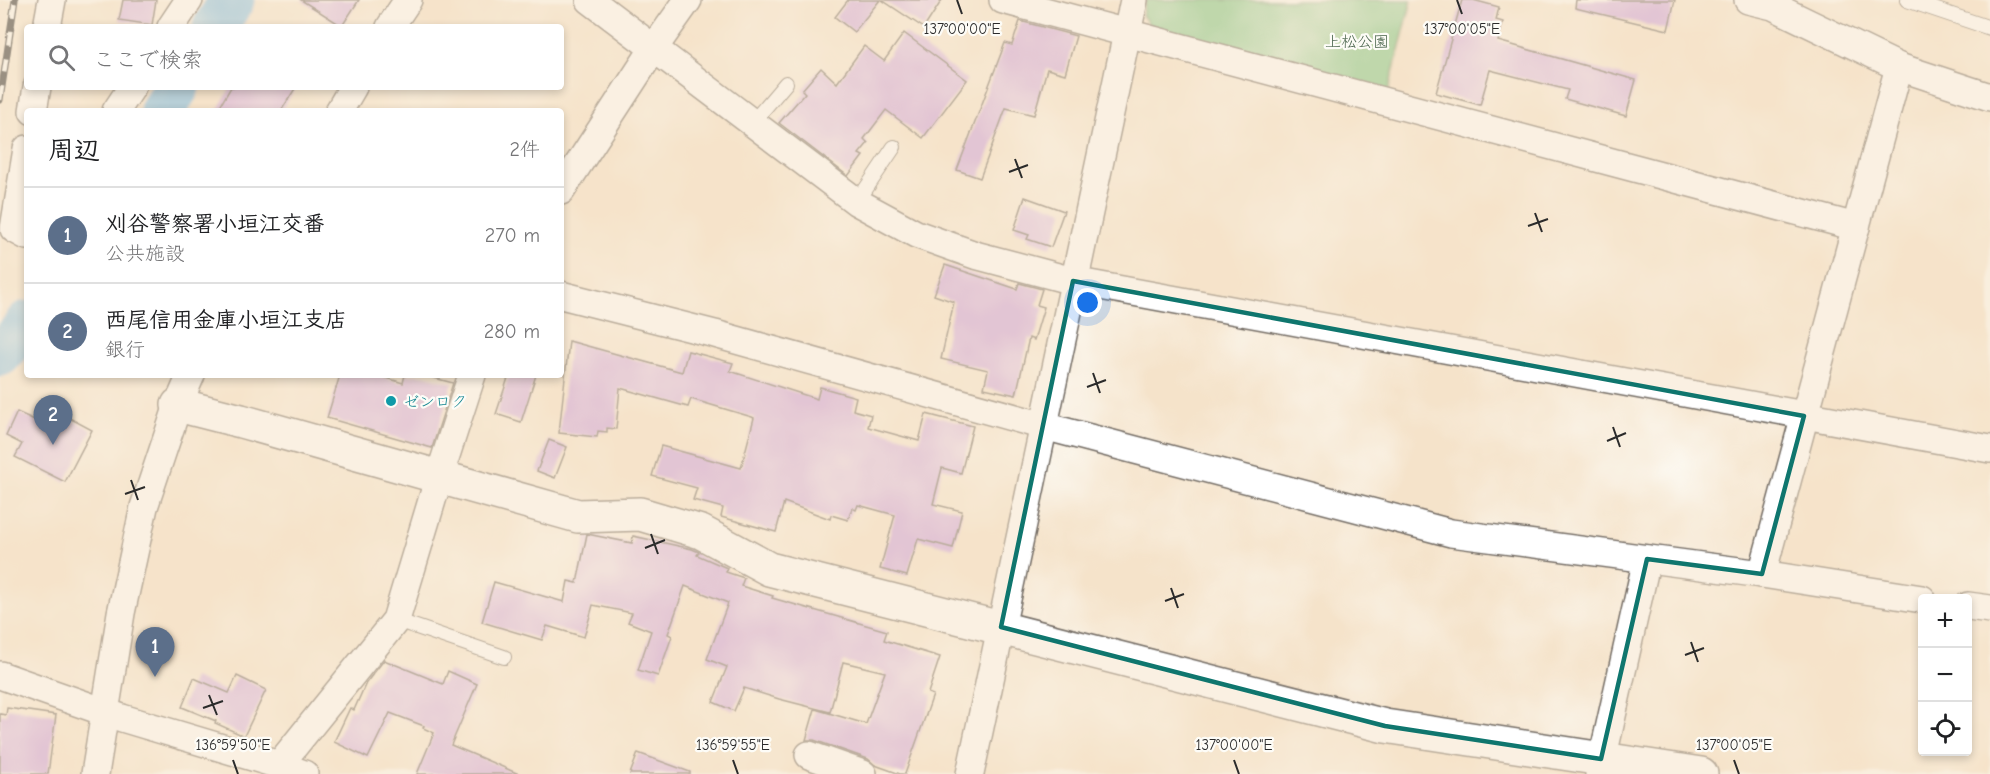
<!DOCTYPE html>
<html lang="ja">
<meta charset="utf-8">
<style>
body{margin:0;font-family:"Comic Neue","Klee One",sans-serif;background:#f6f6f6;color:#202124}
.controls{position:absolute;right:18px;bottom:18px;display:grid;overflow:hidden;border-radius:6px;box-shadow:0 3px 9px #0003}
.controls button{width:54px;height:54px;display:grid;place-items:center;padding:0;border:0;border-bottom:2px solid #e0e0e0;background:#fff;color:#202124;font:30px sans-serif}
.you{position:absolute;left:1088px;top:303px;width:21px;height:21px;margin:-15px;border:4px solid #fff;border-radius:50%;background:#1a73e8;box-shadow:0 0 0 9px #1a73e833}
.badge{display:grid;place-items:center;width:39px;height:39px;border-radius:50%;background:#2563eb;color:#fff;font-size:20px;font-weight:700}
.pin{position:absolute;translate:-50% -50px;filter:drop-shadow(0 2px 3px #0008)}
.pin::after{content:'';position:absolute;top:32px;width:21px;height:18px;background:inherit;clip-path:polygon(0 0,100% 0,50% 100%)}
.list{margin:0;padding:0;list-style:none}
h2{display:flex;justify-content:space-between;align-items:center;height:78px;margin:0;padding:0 24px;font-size:26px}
h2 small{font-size:20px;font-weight:400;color:#757577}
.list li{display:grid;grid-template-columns:39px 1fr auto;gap:18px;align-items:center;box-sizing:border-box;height:96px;padding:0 24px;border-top:2px solid #e0e0e0}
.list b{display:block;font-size:22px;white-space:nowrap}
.list p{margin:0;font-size:20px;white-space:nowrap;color:#757577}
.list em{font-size:20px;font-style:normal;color:#757577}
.icon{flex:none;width:33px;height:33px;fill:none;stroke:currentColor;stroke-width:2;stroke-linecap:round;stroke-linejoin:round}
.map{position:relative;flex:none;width:1990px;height:774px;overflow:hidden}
.search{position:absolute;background:#fff;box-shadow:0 3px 9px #0003;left:24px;top:24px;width:540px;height:66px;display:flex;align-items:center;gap:15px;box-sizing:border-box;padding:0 21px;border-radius:6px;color:#757577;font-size:22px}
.panel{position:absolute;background:#fff;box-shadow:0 3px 9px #0003;left:24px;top:108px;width:540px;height:270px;border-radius:6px}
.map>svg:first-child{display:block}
</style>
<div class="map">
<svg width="1990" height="774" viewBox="0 0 1990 774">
<rect width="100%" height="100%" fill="#fdfcf7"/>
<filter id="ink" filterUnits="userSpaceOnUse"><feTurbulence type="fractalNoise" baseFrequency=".0167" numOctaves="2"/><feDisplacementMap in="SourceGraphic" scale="12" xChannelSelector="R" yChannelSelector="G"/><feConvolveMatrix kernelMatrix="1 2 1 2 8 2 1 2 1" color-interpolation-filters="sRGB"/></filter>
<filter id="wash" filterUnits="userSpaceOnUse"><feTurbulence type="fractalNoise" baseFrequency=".008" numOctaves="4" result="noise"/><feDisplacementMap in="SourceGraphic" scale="24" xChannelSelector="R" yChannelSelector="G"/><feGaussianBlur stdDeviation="1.35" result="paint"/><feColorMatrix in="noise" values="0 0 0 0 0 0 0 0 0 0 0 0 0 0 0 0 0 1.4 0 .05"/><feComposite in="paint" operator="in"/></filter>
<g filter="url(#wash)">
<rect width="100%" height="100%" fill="#f5e3ca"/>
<path fill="#7cc785" stroke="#547958" stroke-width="1.5" d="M1146,0H1412L1388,92L1151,27L1142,15Z"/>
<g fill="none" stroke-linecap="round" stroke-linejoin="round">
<g stroke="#6db7e6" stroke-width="45">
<path d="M215,27L232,0"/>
<path d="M162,111L177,87"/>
<path d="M0,354L21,332L27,323"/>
</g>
</g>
<g id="blocks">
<g fill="#cb9fdf">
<path d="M123,0H156L152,25L119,20Z"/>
<path d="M301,0H359L342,26Z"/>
<path d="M848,0H880L854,32L835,17Z"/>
<path d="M882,0H942L924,28Z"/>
<path d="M1462,0H1473L1499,7L1496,20L1503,22L1498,41L1636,80L1626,116L1565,99L1568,90L1490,70L1480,105L1436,93Z"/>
<path d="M1576,0H1675L1668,30L1575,8Z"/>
<path d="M1020,21L1076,36L1065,74L1047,69L1034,115L1006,108L980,178L957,170L1005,43L1012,45Z"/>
<path d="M904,33L967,80L923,138L886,110L864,139L868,143L859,154L863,156L848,176L779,123L805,93L802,90L821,68L837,83L864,46L884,61Z"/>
<path d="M231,87H296L281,111H217Z"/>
<path d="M1025,197L1064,211L1051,247L1027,239L1029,235L1014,230Z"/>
<path d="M945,265L1017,289L1019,283L1042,289L1037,305L1044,307L1034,340L1029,338L1016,395L984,388L988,370L941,359L954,302L934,295Z"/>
<path d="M569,341L682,372L688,351L733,363L730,371L817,399L820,387L856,397L853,410L871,415L868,427L919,441L926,414L973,426L961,473L942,468L933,504L962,511L953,548L918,539L907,576L880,569L895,515L858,505L856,510L852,508L848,520L831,515L830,519L784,502L776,532L721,517L723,508L693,500L697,488L652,476L661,446L741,468L754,418L752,417L691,399L688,407L620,388L616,429L607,428V432L598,431L597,437L559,433Z"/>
<path d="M340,375H377L403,383L405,375H423L453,383L432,448L327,418Z"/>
<path d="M509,375H536L521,422L496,414Z"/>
<path d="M47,406L92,430L65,482L15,457L22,444L6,436L17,412L39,422Z"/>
<path d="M549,440L567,447L555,478L537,471Z"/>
<path d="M587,534L632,543L633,536L692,549L699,552L697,555L727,568L726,572L744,578L741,586L773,596L772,598L887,631L884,640L940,657L928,693L933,695L905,774H900L875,765L868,759L814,740H806L815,709L866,724L885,672L843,662L830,712L779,699L744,688L734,711L713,702L727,667L707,659L728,603L685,586L668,634L672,636L658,676L638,670L651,631L628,622L632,613L593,605L584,637L547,626L542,640L482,622L494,582L564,602L568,581L577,583Z"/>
<path d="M384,660L443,684L448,671L477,684L451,745L519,774H417L434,733L423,728L424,726L390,713L368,758L334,742L350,708L354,710L366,683Z"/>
<path d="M237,676L266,690L244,736L215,723L216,721L182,707L194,678L229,693Z"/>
<path d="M7,708L56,715L48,774H0V714L6,715Z"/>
<path d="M638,753L690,772V774H630Z"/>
</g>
</g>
</g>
<g filter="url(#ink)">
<use href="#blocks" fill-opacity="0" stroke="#726b63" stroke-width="1.5"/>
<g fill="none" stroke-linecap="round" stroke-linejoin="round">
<defs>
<g id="service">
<path d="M1907,0L1990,28"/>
<path d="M752,123L786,83"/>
<path d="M857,202L894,147"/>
<path d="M396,620L504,657"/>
</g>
<g id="minor">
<path d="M590,0L857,202L916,234L975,255L1073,281L1990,449"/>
<path d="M1003,0L1856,227"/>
<path d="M1748,0L1773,6L1899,67L1990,97"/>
<path d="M47,27L52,0"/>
<path d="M171,27L189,0"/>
<path d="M390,27L408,0"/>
<path d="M33,111L37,87"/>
<path d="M116,111L132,87"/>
<path d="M339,111L353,87"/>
<path d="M27,149L14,229L27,236"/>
<path d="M561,191L654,48L688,0"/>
<path d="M561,295L715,334L1044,426L1451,533L1762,574L1922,599"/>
<path d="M1762,574L1899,67"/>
<path d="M1968,606L1990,609"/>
<path d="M0,675L122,718L279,765L304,774"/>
<path d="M809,755L863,774"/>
<path d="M279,765L396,620L439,477L472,375"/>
<path d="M95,774L121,613L144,507L178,405L191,375"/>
<path d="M970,774L1134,0"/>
<path d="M1599,774L1647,559"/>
</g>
<path id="tertiary" d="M178,405L241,421L578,516L640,514L701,532L769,569L1385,726L1701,774"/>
</defs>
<use href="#service" stroke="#726b63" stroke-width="16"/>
<use href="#minor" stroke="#726b63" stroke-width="30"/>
<use href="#tertiary" stroke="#726b63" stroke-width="36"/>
<use href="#service" stroke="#fff" stroke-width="14"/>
<use href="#minor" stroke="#fff" stroke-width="27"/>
<use href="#tertiary" stroke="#fff" stroke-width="33"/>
<defs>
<path id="rail" d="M0,100L15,0"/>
</defs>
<use href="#rail" stroke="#2b2b2b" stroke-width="7"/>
<use href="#rail" stroke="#fdfcf7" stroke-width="4.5" stroke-dasharray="14" stroke-linecap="butt"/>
</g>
</g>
<path d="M0 0H1990V774H0ZM1073,281L1804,416L1762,574L1647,559L1601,759L1385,726L1001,627Z" fill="#f5e3ca" fill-opacity=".55" fill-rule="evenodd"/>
<path fill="none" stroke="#0f766e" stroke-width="4.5" stroke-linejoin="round" d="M1073,281L1804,416L1762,574L1647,559L1601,759L1385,726L1001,627Z"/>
<path fill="none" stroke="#2b2b2b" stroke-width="2" d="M957,0L962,14M1457,0L1462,14M1015,159L1022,178M1009,172L1028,165M1535,213L1542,232M1528,226L1548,219M1093,373L1100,393M1087,387L1106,380M1613,427L1620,447M1607,441L1626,433M131,480L138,500M125,494L145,487M651,534L658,554M645,548L665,540M1171,588L1178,608M1165,601L1184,594M1691,642L1698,662M1685,655L1704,648M209,695L217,715M203,708L223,701M233,760L238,774M733,760L738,774M1234,760L1239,774M1734,760L1739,774"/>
<circle fill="#0f9aa8" stroke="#fdfcf7" stroke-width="2" cx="391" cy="401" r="6"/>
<g text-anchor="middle" stroke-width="4.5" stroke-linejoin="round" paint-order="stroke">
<g font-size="16" fill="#47624a" stroke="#fdfcf7">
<text x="1357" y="47">上松公園</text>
</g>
<g font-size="16" fill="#0d838f" stroke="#fdfcf7" text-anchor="start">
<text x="403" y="407">ゼンロク</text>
</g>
</g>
<g font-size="15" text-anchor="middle" fill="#2b2b2b" stroke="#fdfcf7" stroke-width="4.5" stroke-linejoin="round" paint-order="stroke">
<text x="962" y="34">137°00'00"E</text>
<text x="1462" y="34">137°00'05"E</text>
<text x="233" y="750">136°59'50"E</text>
<text x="733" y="750">136°59'55"E</text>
<text x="1234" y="750">137°00'00"E</text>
<text x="1734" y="750">137°00'05"E</text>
</g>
</svg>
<div class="controls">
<button>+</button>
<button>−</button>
<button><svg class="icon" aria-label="locate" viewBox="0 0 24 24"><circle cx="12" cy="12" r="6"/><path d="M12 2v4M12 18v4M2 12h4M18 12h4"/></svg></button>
</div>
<div class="you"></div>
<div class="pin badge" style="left:155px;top:677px;background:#5c6f8a">1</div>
<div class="pin badge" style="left:53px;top:445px;background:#5c6f8a">2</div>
<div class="search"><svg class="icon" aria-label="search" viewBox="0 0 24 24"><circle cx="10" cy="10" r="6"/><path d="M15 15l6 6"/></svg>ここで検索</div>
<section class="panel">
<h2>周辺<small>2件</small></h2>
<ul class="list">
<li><span class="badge" style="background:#5c6f8a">1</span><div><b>刈谷警察署小垣江交番</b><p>公共施設</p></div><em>270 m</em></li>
<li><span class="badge" style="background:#5c6f8a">2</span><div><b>西尾信用金庫小垣江支店</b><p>銀行</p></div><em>280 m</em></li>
</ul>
</section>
</div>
